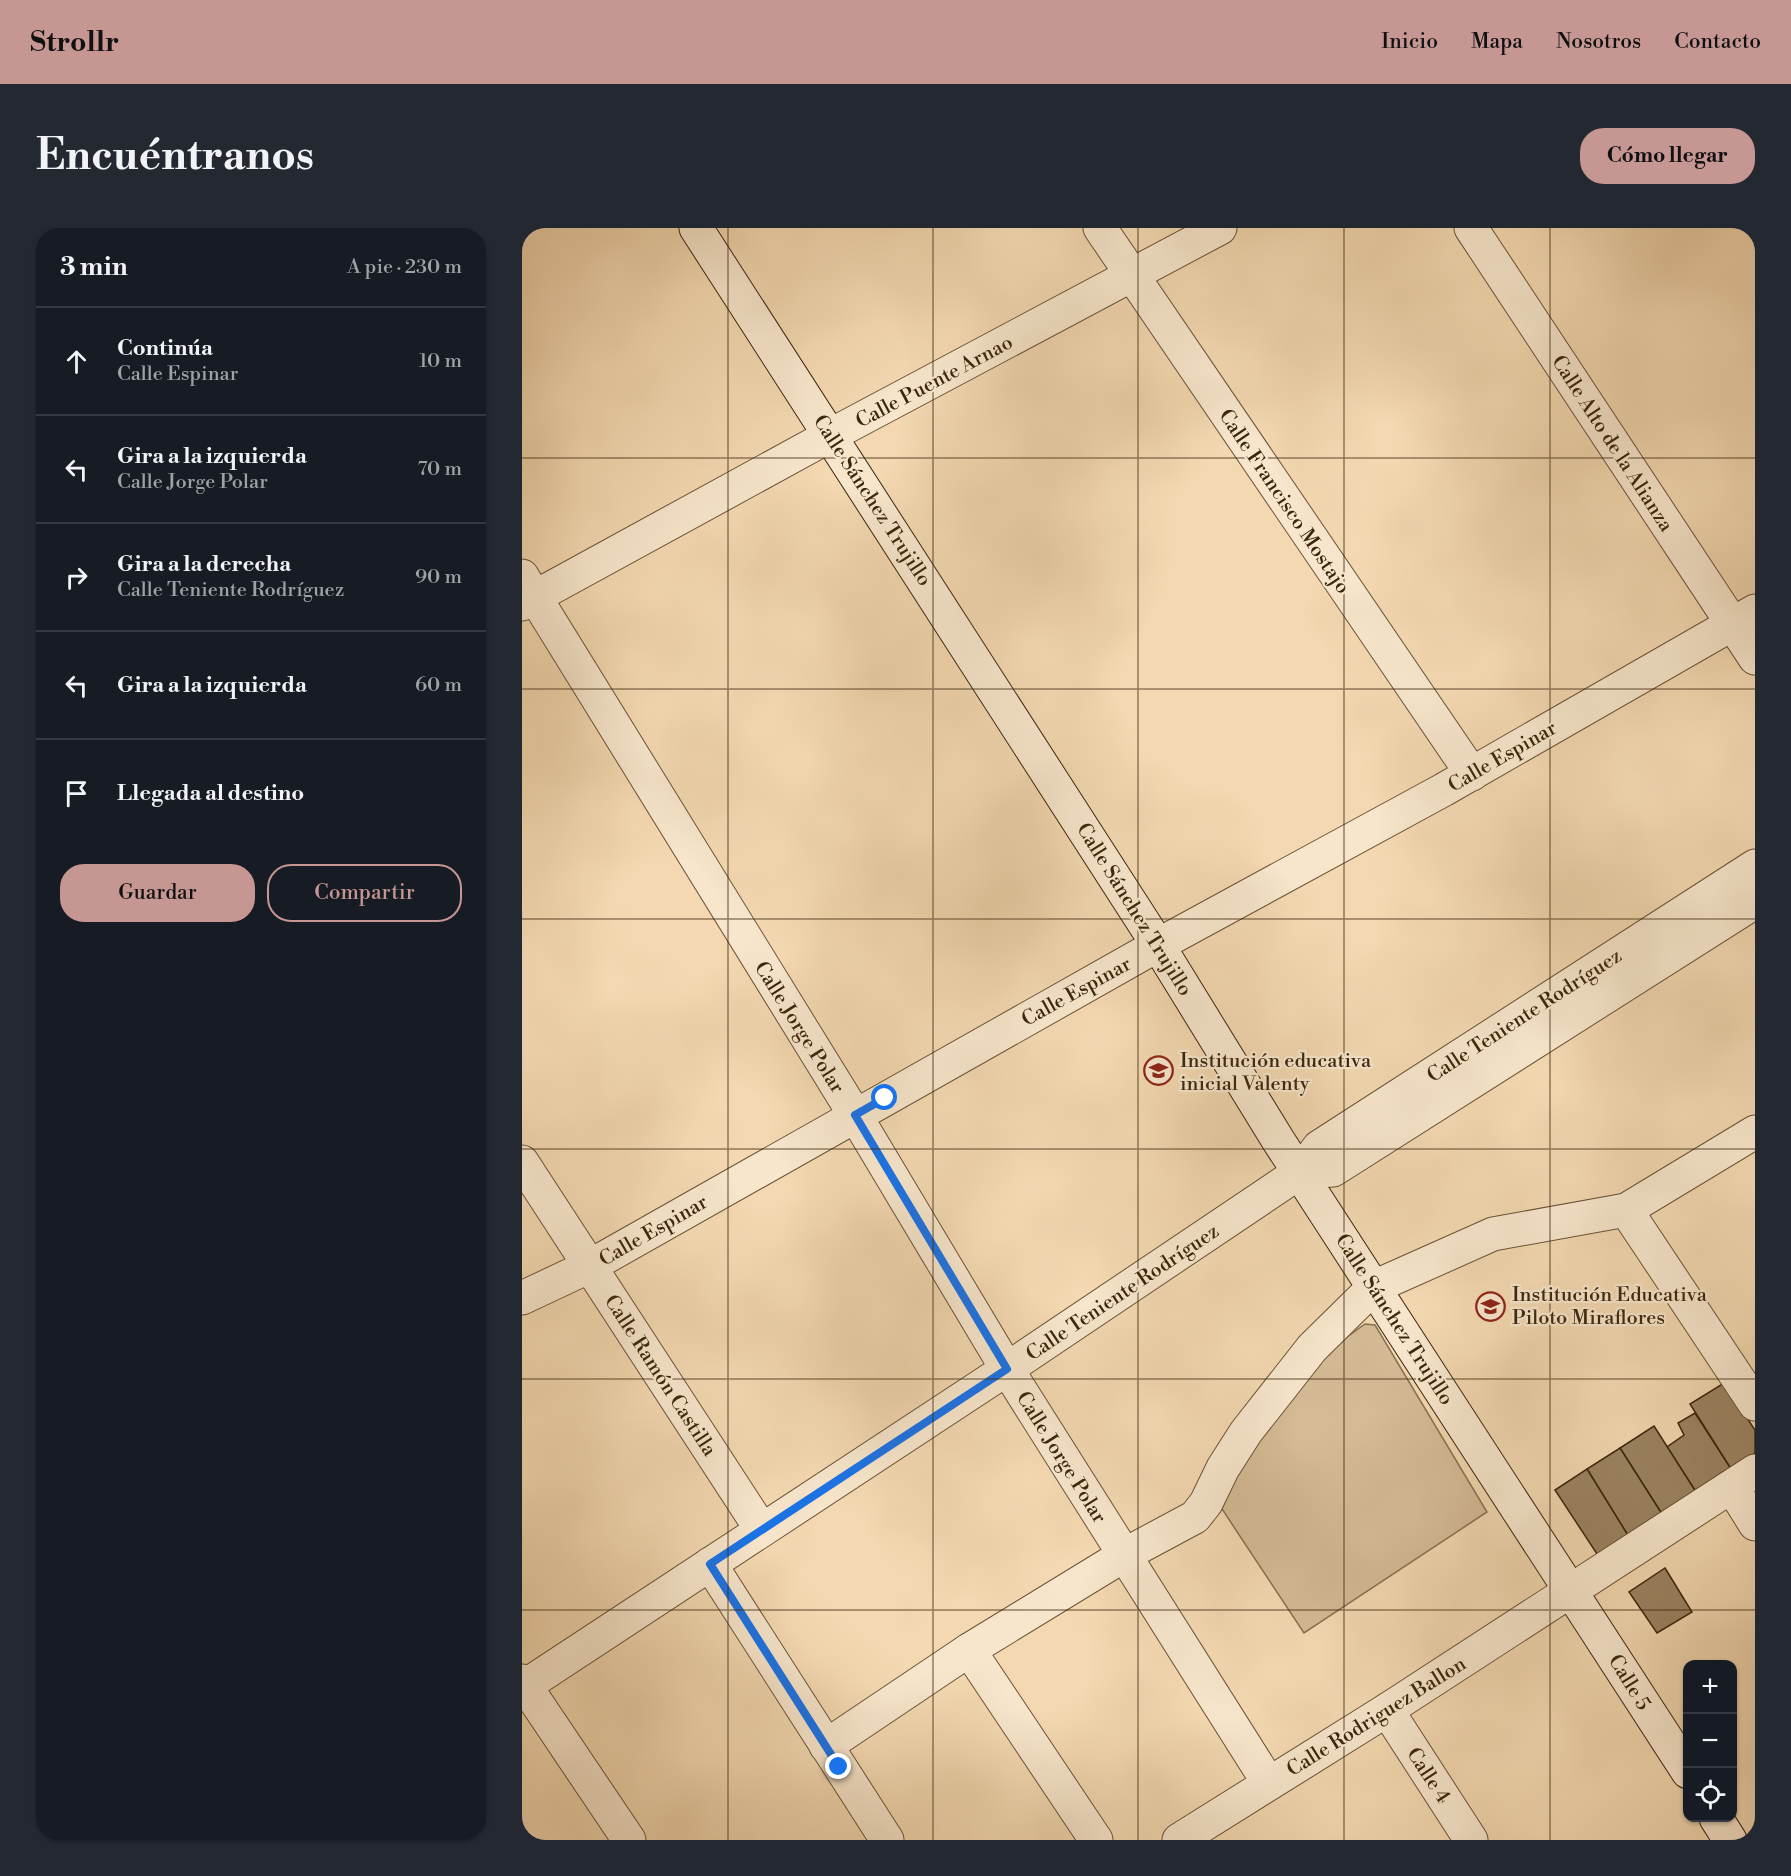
<!DOCTYPE html>
<html lang="es">
<meta charset="utf-8">
<style>
body{margin:0;font-family:"Libre Bodoni",serif;background:#242831;color:#f1f3f6}
.controls{position:absolute;right:18px;bottom:18px;display:grid;overflow:hidden;border-radius:12px;box-shadow:0 2px 4px #0004}
.controls button{width:54px;height:54px;display:grid;place-items:center;padding:0;border:0;border-bottom:2px solid #363941;background:#171b24;color:#f1f3f6;font:30px sans-serif}
.stop{position:absolute;width:18px;height:18px;margin:-14px;border:4px solid #1a73e8;border-radius:50%;background:#fff}
.stop.end{background:#1a73e8;border-color:#fff;box-shadow:0 2px 6px #0008}
.list{margin:0;padding:0;list-style:none}
h2{display:flex;justify-content:space-between;align-items:center;height:78px;margin:0;padding:0 24px;font-size:26px}
h2 small{font-size:20px;font-weight:400;color:#9ea1a6}
.list li{display:grid;grid-template-columns:39px 1fr auto;gap:18px;align-items:center;box-sizing:border-box;height:108px;padding:0 24px;border-top:2px solid #363941}
.list b{display:block;font-size:22px;white-space:nowrap}
.list p{margin:0;font-size:20px;white-space:nowrap;color:#9ea1a6}
.list em{font-size:20px;font-style:normal;color:#9ea1a6}
.actions{display:flex;gap:12px;padding:18px 24px}
.actions a{flex:1;padding:14px 0;border:2px solid #c59692;border-radius:24px;text-align:center;font-size:21px;color:#c59692}
.actions .main{background:#c59692;color:#111}
.icon{flex:none;width:33px;height:33px;fill:none;stroke:currentColor;stroke-width:2;stroke-linecap:round;stroke-linejoin:round}
.map{position:relative;flex:none;width:1233px;height:1612px;overflow:hidden;border-radius:24px}
header{display:flex;align-items:center;gap:36px;box-sizing:border-box;height:84px;padding:0 30px;background:#c59692;color:#111}
header strong{font-size:28px}
nav{display:flex;gap:33px;margin-inline-start:auto;font-size:21px}
.intro{display:flex;align-items:center;justify-content:space-between;box-sizing:border-box;height:144px;padding:0 36px}
h1{margin:0;font-size:42px}
.button{padding:15px 27px;border-radius:24px;background:#c59692;color:#111;font-size:21px;font-weight:700}
main{display:flex;gap:36px;padding:0 36px}
aside{flex:1;background:#171b24;border-radius:24px;box-shadow:0 2px 4px #0004}
.map>svg:first-child{display:block}
</style>
<header>
<strong>Strollr</strong>
<nav><a>Inicio</a><a>Mapa</a><a>Nosotros</a><a>Contacto</a></nav>
</header>
<div class="intro"><h1>Encuéntranos</h1><a class="button">Cómo llegar</a></div>
<main>
<aside>
<h2>3 min<small>A pie · 230 m</small></h2>
<ul class="list">
<li><svg class="icon" aria-label="ahead" viewBox="0 0 24 24"><path d="M12 20V5M6 11l6-6 6 6"/></svg><div><b>Continúa</b><p>Calle Espinar</p></div><em>10 m</em></li>
<li><svg class="icon" aria-label="left" viewBox="0 0 24 24"><path d="M17 20v-9H6M10 6l-5 5 5 5"/></svg><div><b>Gira a la izquierda</b><p>Calle Jorge Polar</p></div><em>70 m</em></li>
<li><svg class="icon" aria-label="right" viewBox="0 0 24 24"><path d="M7 20v-9h11M14 6l5 5-5 5"/></svg><div><b>Gira a la derecha</b><p>Calle Teniente Rodríguez</p></div><em>90 m</em></li>
<li><svg class="icon" aria-label="left" viewBox="0 0 24 24"><path d="M17 20v-9H6M10 6l-5 5 5 5"/></svg><div><b>Gira a la izquierda</b></div><em>60 m</em></li>
<li><svg class="icon" aria-label="arrive" viewBox="0 0 24 24"><path d="M6 21V4h12l-3 4 3 4H6"/></svg><div><b>Llegada al destino</b></div></li>
</ul>
<div class="actions"><a class="main">Guardar</a><a>Compartir</a></div>
</aside>
<div class="map">
<svg width="1233" height="1612" viewBox="0 0 1233 1612">
<rect width="100%" height="100%" fill="#f3d8b1"/>
<filter id="stains"><feTurbulence type="fractalNoise" baseFrequency=".00333" numOctaves="4"/><feColorMatrix values="0 0 0 0 .2 0 0 0 0 .09 0 0 0 0 .02 0 0 0 .5 -.17"/></filter>
<radialGradient id="worn" r=".72"><stop offset=".6" stop-color="#630" stop-opacity="0"/><stop offset="1" stop-color="#630" stop-opacity=".3"/></radialGradient>
<path fill="#d4ba95" stroke="#887050" stroke-width="1.5" d="M843,1096L853,1097L965,1284L782,1405L700,1281L718,1229L796,1130Z"/>
<g fill="#9b8362" stroke="#3b260c" stroke-width="1.5">
<path d="M1202,1155L1233,1202V1225L1209,1241L1168,1176Z"/>
<path d="M1173,1185L1209,1241L1174,1264L1145,1219L1162,1207L1156,1195Z"/>
<path d="M1132,1198L1174,1264L1140,1286L1098,1220Z"/>
<path d="M1098,1220L1140,1286L1107,1309L1065,1241Z"/>
<path d="M1065,1241L1107,1309L1077,1329L1033,1262Z"/>
<path d="M1143,1340L1170,1384L1135,1405L1107,1364Z"/>
</g>
<g fill="none" stroke-linecap="round" stroke-linejoin="round">
<defs>
<g id="street">
<path d="M578,0L950,546"/>
<path d="M949,0L1233,430"/>
<path d="M0,348L333,887L485,1141L746,1554"/>
<path d="M0,376L309,207L698,0"/>
<path d="M0,934L239,1301"/>
<path d="M778,944L811,942L1233,674"/>
<path d="M1104,982L1233,1176"/>
<path d="M0,1070L68,1038L636,717L921,562L1233,383"/>
<path d="M1210,1259L1233,1296"/>
<path d="M188,1336L365,1612"/>
<path d="M447,1422L574,1612"/>
<path d="M0,1453L107,1612"/>
<path d="M0,1460L485,1141L778,944L797,919L1233,638"/>
<path d="M865,1482L949,1612"/>
<path d="M304,1518L447,1422L604,1326L673,1289L684,1275L701,1240L724,1204L790,1120L852,1059L971,1006L1104,982L1233,904"/>
<path d="M657,1612L865,1482L1233,1243"/>
</g>
<g id="secondary">
<path d="M174,0L636,717L756,912L1166,1544"/>
<path d="M1194,1590L1208,1612"/>
</g>
</defs>
<use href="#street" stroke="#695235" stroke-width="35"/>
<use href="#secondary" stroke="#3b260c" stroke-width="35"/>
<use href="#street" stroke="#f7e6cc" stroke-width="33"/>
<use href="#secondary" stroke="#f7e6cc" stroke-width="33"/>
</g>
<g fill="none" stroke-linecap="round" stroke-linejoin="round">
<path stroke="#1a73e8" stroke-width="8" d="M317,1539L188,1336L485,1141L333,887L363,870"/>
</g>
<path fill="none" stroke="#3b260c" stroke-width="1.5" stroke-opacity="0.55" d="M206,0V1612M411,0V1612M616,0V1612M822,0V1612M1028,0V1612M0,230H1233M0,461H1233M0,691H1233M0,921H1233M0,1151H1233M0,1382H1233"/>
<defs>
<symbol id="school-ring" viewBox="-11 -11 22 22"><circle r="9.5" fill="#f7e6cc" stroke="#8f2418" stroke-width="1.5"/><path d="M0-5L7-2L0 1L-7-2ZM-4 1L0 2.5L4 1V4Q0 6-4 4Z" fill="#8f2418"/></symbol>
</defs>
<g fill-rule="evenodd">
<use href="#school-ring" x="620" y="826" width="33" height="33"/>
<use href="#school-ring" x="952" y="1062" width="33" height="33"/>
</g>
<g text-anchor="middle" stroke-width="4.5" stroke-linejoin="round" paint-order="stroke">
<g font-size="20" fill="#3b260c" stroke="#f7e6cc">
<text transform="translate(412 153) rotate(-28)" y="7">Calle Puente Arnao</text>
<text transform="translate(1091 215) rotate(57)" y="7">Calle Alto de la Alianza</text>
<text transform="translate(351 272) rotate(57)" y="7">Calle Sánchez Trujillo</text>
<text transform="translate(763 273) rotate(56)" y="7">Calle Francisco Mostajo</text>
<text transform="translate(980 528) rotate(-30)" y="7">Calle Espinar</text>
<text transform="translate(613 681) rotate(58)" y="7">Calle Sánchez Trujillo</text>
<text transform="translate(554 763) rotate(-29)" y="7">Calle Espinar</text>
<text transform="translate(1002 787) rotate(-33)" y="7">Calle Teniente Rodríguez</text>
<text transform="translate(278 799) rotate(58)" y="7">Calle Jorge Polar</text>
<text transform="translate(131 1002) rotate(-30)" y="7">Calle Espinar</text>
<text transform="translate(600 1064) rotate(-34)" y="7">Calle Teniente Rodríguez</text>
<text transform="translate(873 1091) rotate(57)" y="7">Calle Sánchez Trujillo</text>
<text transform="translate(139 1147) rotate(57)" y="7">Calle Ramón Castilla</text>
<text transform="translate(540 1229) rotate(58)" y="7">Calle Jorge Polar</text>
<text transform="translate(1108 1454) rotate(58)" y="7">Calle 5</text>
<text transform="translate(854 1488) rotate(-32)" y="7">Calle Rodriguez Ballon</text>
<text transform="translate(907 1547) rotate(57)" y="7">Calle 4</text>
</g>
<g font-size="20" fill="#3b260c" stroke="#f7e6cc" text-anchor="start">
<text x="658" y="839">Institución educativa<tspan x="658" dy="23">inicial Valenty</tspan></text>
<text x="990" y="1073">Institución Educativa<tspan x="990" dy="23">Piloto Miraflores</tspan></text>
</g>
</g>
<rect width="100%" height="100%" filter="url(#stains)"/>
<rect width="100%" height="100%" fill="url(#worn)"/>
</svg>
<div class="controls">
<button>+</button>
<button>−</button>
<button><svg class="icon" aria-label="locate" viewBox="0 0 24 24"><circle cx="12" cy="12" r="6"/><path d="M12 2v4M12 18v4M2 12h4M18 12h4"/></svg></button>
</div>
<div class="stop" style="left:363px;top:870px"></div>
<div class="stop end" style="left:317px;top:1539px"></div>
</div>
</main>
